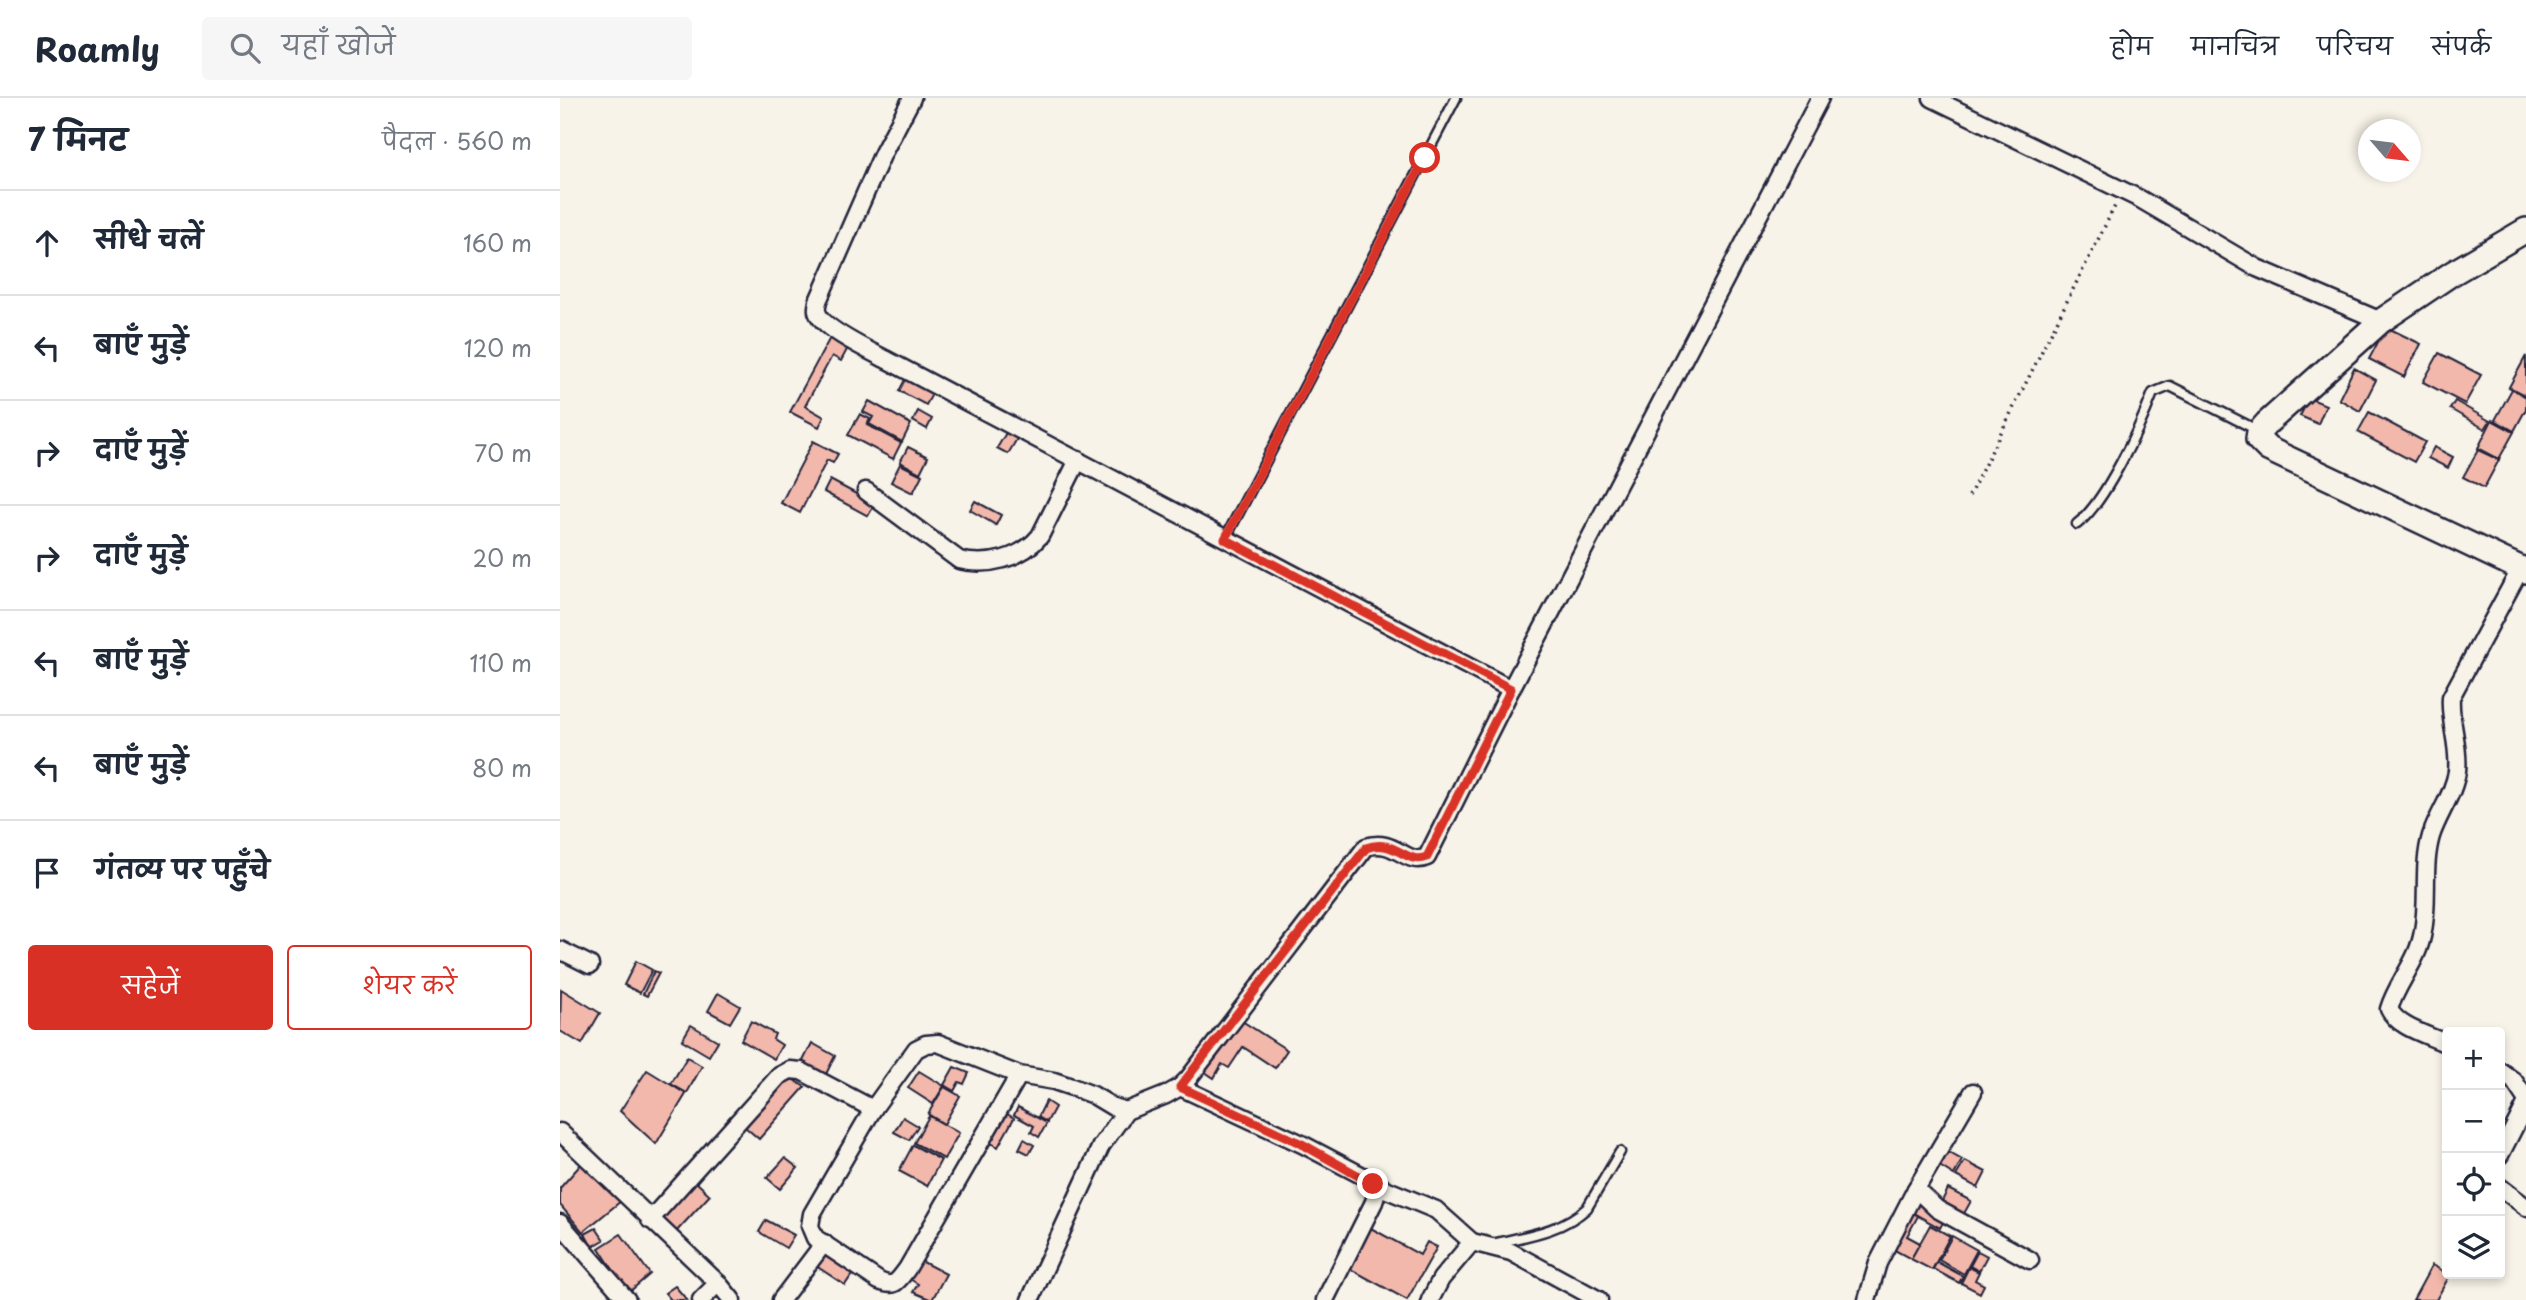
<!DOCTYPE html>
<html lang="hi">
<meta charset="utf-8">
<style>
body{margin:0;font-family:"Playpen Sans","Playpen Sans Deva",sans-serif;background:#f6f6f7;color:#1f2937}
.controls{position:absolute;right:21px;bottom:21px;display:grid;overflow:hidden;border-radius:7px;box-shadow:0 4px 10px #0003}
.controls button{width:63px;height:63px;display:grid;place-items:center;padding:0;border:0;border-bottom:2px solid #e0e1e3;background:#fff;color:#1f2937;font:35px sans-serif}
.compass{position:absolute;left:1798px;top:21px;width:63px;height:63px;border-radius:50%;background:#fff;box-shadow:0 4px 10px #0003;rotate:118deg}
.stop{position:absolute;width:21px;height:21px;margin:-16px;border:5px solid #d93025;border-radius:50%;background:#fff}
.stop.end{background:#d93025;border-color:#fff;box-shadow:0 2px 7px #0008}
.list{margin:0;padding:0;list-style:none}
h2{display:flex;justify-content:space-between;align-items:center;height:91px;margin:0;padding:0 28px;font-size:30px}
h2 small{font-size:23px;font-weight:400;color:#747a83}
.list li{display:grid;grid-template-columns:46px 1fr auto;gap:21px;align-items:center;box-sizing:border-box;height:105px;padding:0 28px;border-top:2px solid #e0e1e3}
.list b{display:block;font-size:26px;white-space:nowrap}
.list em{font-size:23px;font-style:normal;color:#747a83}
.actions{display:flex;gap:14px;padding:21px 28px}
.actions a{flex:1;padding:16px 0;border:2px solid #d93025;border-radius:7px;text-align:center;font-size:24px;color:#d93025}
.actions .main{background:#d93025;color:#fff}
.icon{flex:none;width:38px;height:38px;fill:none;stroke:currentColor;stroke-width:2;stroke-linecap:round;stroke-linejoin:round}
.map{position:relative;flex:none;width:1966px;height:1202px;overflow:hidden}
header{display:flex;align-items:center;gap:42px;box-sizing:border-box;height:98px;padding:0 35px;background:#fff;border-bottom:2px solid #e0e1e3}
header strong{font-size:33px}
nav{display:flex;gap:38px;margin-inline-start:auto;font-size:24px}
.search{width:490px;height:63px;background:#f6f6f7;display:flex;align-items:center;gap:18px;box-sizing:border-box;padding:0 24px;border-radius:7px;color:#747a83;font-size:26px}
main{display:flex}
aside{flex:1;background:#fff}
.map>svg:first-child{display:block}
</style>
<header>
<strong>Roamly</strong>
<div class="search"><svg class="icon" aria-label="search" viewBox="0 0 24 24"><circle cx="10" cy="10" r="6"/><path d="M15 15l6 6"/></svg>यहाँ खोजें</div>
<nav><a>होम</a><a>मानचित्र</a><a>परिचय</a><a>संपर्क</a></nav>
</header>
<main>
<aside>
<h2>7 मिनट<small>पैदल · 560 m</small></h2>
<ul class="list">
<li><svg class="icon" aria-label="ahead" viewBox="0 0 24 24"><path d="M12 20V5M6 11l6-6 6 6"/></svg><div><b>सीधे चलें</b></div><em>160 m</em></li>
<li><svg class="icon" aria-label="left" viewBox="0 0 24 24"><path d="M17 20v-9H6M10 6l-5 5 5 5"/></svg><div><b>बाएँ मुड़ें</b></div><em>120 m</em></li>
<li><svg class="icon" aria-label="right" viewBox="0 0 24 24"><path d="M7 20v-9h11M14 6l5 5-5 5"/></svg><div><b>दाएँ मुड़ें</b></div><em>70 m</em></li>
<li><svg class="icon" aria-label="right" viewBox="0 0 24 24"><path d="M7 20v-9h11M14 6l5 5-5 5"/></svg><div><b>दाएँ मुड़ें</b></div><em>20 m</em></li>
<li><svg class="icon" aria-label="left" viewBox="0 0 24 24"><path d="M17 20v-9H6M10 6l-5 5 5 5"/></svg><div><b>बाएँ मुड़ें</b></div><em>110 m</em></li>
<li><svg class="icon" aria-label="left" viewBox="0 0 24 24"><path d="M17 20v-9H6M10 6l-5 5 5 5"/></svg><div><b>बाएँ मुड़ें</b></div><em>80 m</em></li>
<li><svg class="icon" aria-label="arrive" viewBox="0 0 24 24"><path d="M6 21V4h12l-3 4 3 4H6"/></svg><div><b>गंतव्य पर पहुँचे</b></div></li>
</ul>
<div class="actions"><a class="main">सहेजें</a><a>शेयर करें</a></div>
</aside>
<div class="map">
<svg width="1966" height="1202" viewBox="0 0 1966 1202">
<rect width="100%" height="100%" fill="#f7f3e8"/>
<filter id="ink" filterUnits="userSpaceOnUse"><feTurbulence type="fractalNoise" baseFrequency=".0143" numOctaves="2"/><feDisplacementMap in="SourceGraphic" scale="14" xChannelSelector="R" yChannelSelector="G"/><feConvolveMatrix kernelMatrix="1 2 1 2 8 2 1 2 1" color-interpolation-filters="sRGB"/></filter>
<g filter="url(#ink)">
<g fill="#f2b8ab" stroke="#22223b" stroke-width="2">
<path d="M1826,229L1861,246L1844,279L1809,261Z"/>
<path d="M272,236L290,246L281,263L272,258L245,308L264,319L259,329L230,314Z"/>
<path d="M1879,255L1921,277L1905,306L1863,284Z"/>
<path d="M1966,258V298L1949,289Z"/>
<path d="M1794,270L1816,282L1800,313L1779,301Z"/>
<path d="M349,274L376,289L366,307L339,293Z"/>
<path d="M1952,291L1966,299V311L1954,333L1935,322Z"/>
<path d="M1749,300L1766,307L1758,326L1740,318Z"/>
<path d="M309,303L351,326L342,344L309,326L313,319L303,314Z"/>
<path d="M1895,303L1930,323L1925,331L1890,311Z"/>
<path d="M358,313L372,321L367,331L353,323Z"/>
<path d="M1809,314L1865,344L1854,364L1798,334Z"/>
<path d="M300,316L310,321L307,327L341,345L333,361L288,337Z"/>
<path d="M1932,322L1954,334L1939,361L1918,350Z"/>
<path d="M450,328L461,334L448,356L437,350Z"/>
<path d="M253,343L278,356L273,365L267,362L240,415L221,405Z"/>
<path d="M348,349L368,359L360,375L340,364Z"/>
<path d="M1874,349L1893,359L1888,370L1868,360Z"/>
<path d="M1918,352L1939,362L1924,390L1903,379Z"/>
<path d="M340,366L362,377L353,395L331,384Z"/>
<path d="M270,382L315,406L308,418L264,394Z"/>
<path d="M415,403L441,417L436,427L410,412Z"/>
<path d="M76,863L92,872L80,895L64,887Z"/>
<path d="M94,873L99,875L87,898L83,896Z"/>
<path d="M1,891L40,915L22,946L0,933Z"/>
<path d="M158,895L180,908L170,925L148,913Z"/>
<path d="M679,921L727,952L715,970L683,949L669,970L662,966L654,980L645,974Z"/>
<path d="M191,923L215,936L213,941L222,947L214,961L181,942Z"/>
<path d="M131,927L158,943L149,958L122,942Z"/>
<path d="M252,945L275,958L265,978L242,965Z"/>
<path d="M127,959L142,968L127,995L111,986Z"/>
<path d="M394,969L409,975L404,986L399,984L394,993L384,987Z"/>
<path d="M87,972L126,996L96,1046L60,1013Z"/>
<path d="M359,973L384,988L373,1006L348,990Z"/>
<path d="M229,979L245,989L199,1041L185,1029Z"/>
<path d="M384,989L400,998L384,1026L368,1016Z"/>
<path d="M486,1003L495,1009L487,1024L478,1019Z"/>
<path d="M458,1009L487,1025L479,1039L471,1034L474,1028L454,1017Z"/>
<path d="M442,1013L454,1020L438,1049L425,1042Z"/>
<path d="M369,1018L399,1035L384,1061L354,1045Z"/>
<path d="M343,1019L358,1028L349,1042L334,1034Z"/>
<path d="M464,1041L474,1047L469,1056L459,1051Z"/>
<path d="M353,1047L381,1062L367,1088L339,1073Z"/>
<path d="M1386,1053L1402,1062L1394,1077L1378,1067Z"/>
<path d="M225,1060L238,1070L220,1091L207,1080Z"/>
<path d="M1405,1063L1426,1074L1418,1090L1396,1078Z"/>
<path d="M23,1064L61,1103L23,1134L0,1107V1090Z"/>
<path d="M134,1082L150,1097L115,1135L98,1120Z"/>
<path d="M1388,1091L1411,1103L1401,1121L1379,1109Z"/>
<path d="M1357,1103L1386,1119L1380,1130L1351,1114Z"/>
<path d="M1349,1113L1358,1118L1347,1138L1360,1145L1351,1161L1329,1149Z"/>
<path d="M206,1122L234,1137L226,1150L199,1134Z"/>
<path d="M1370,1127L1390,1138L1372,1172L1351,1161Z"/>
<path d="M807,1128L860,1157L867,1144L877,1149L847,1202L785,1168Z"/>
<path d="M36,1130L44,1142L32,1149L25,1136Z"/>
<path d="M61,1136L90,1176L68,1195L39,1150Z"/>
<path d="M1392,1138L1417,1152L1404,1176L1379,1162Z"/>
<path d="M265,1148L297,1169L285,1187L253,1166Z"/>
<path d="M1418,1153L1427,1158L1419,1173L1410,1168Z"/>
<path d="M359,1162L386,1176L372,1202L353,1194L358,1186L348,1180Z"/>
<path d="M1377,1164L1403,1178L1399,1185L1373,1171Z"/>
<path d="M1872,1167L1890,1177L1876,1202H1853Z"/>
<path d="M1409,1169L1419,1174L1415,1182L1424,1187L1420,1195L1401,1185Z"/>
<path d="M115,1188L127,1202H111L105,1195Z"/>
</g>
<g fill="none" stroke-linecap="round" stroke-linejoin="round">
<defs>
<g id="lane">
<path d="M1517,426C1545,405 1580,329 1593,295L1610,288L1697,332"/>
<path d="M665,441L896,0"/>
<path d="M932,1146C965,1138 1001,1134 1027,1110L1060,1054"/>
</g>
<g id="street">
<path d="M352,0L323,55L258,203C258,205 256,211 257,213C260,230 314,255 329,263L951,591"/>
<path d="M1372,0L1580,101L1697,170L1821,223"/>
<path d="M306,393L399,462C427,469 461,461 480,438L518,362"/>
<path d="M0,852L30,867"/>
<path d="M1887,946C1869,937 1838,930 1829,911C1837,884 1859,862 1863,833C1869,801 1862,769 1871,738C1878,716 1894,696 1897,673C1900,648 1889,624 1891,599L1961,470"/>
<path d="M1940,973L1954,983L1966,1001"/>
<path d="M459,977L347,1171C337,1184 335,1190 319,1183L255,1140L250,1128L252,1116L313,1011L356,951L366,946L378,945L459,977L494,983L512,989L533,997L553,1009L566,1013"/>
<path d="M620,989L742,1046L803,1078L813,1086L816,1096L814,1104L765,1202"/>
<path d="M0,1034L158,1185L172,1202"/>
<path d="M1940,1057L1966,1006"/>
<path d="M813,1086L876,1112L912,1144L951,1154L1039,1202"/>
<path d="M1940,1089L1966,1109"/>
<path d="M1356,1091L1377,1111L1470,1162"/>
<path d="M90,1122L219,978L230,972L241,973L313,1011"/>
<path d="M0,1125L67,1202"/>
<path d="M141,1202L158,1185"/>
<path d="M221,1202L264,1145"/>
<path d="M470,1202L541,1048L566,1013L606,997L620,989L628,981L806,749C835,739 846,769 867,759L951,591L1260,0"/>
<path d="M870,1202L881,1181L912,1144"/>
<path d="M1307,1202L1318,1165L1356,1091L1413,994"/>
</g>
<path id="secondary" d="M1966,132L1891,176L1821,223L1707,325L1699,334L1698,341L1708,351L1966,473"/>
</defs>
<use href="#lane" stroke="#22223b" stroke-width="13"/>
<use href="#street" stroke="#22223b" stroke-width="21"/>
<use href="#secondary" stroke="#22223b" stroke-width="28"/>
<path stroke="#22223b" stroke-width="3.5" stroke-dasharray="2 5" stroke-linecap="butt" d="M1409,398L1555,108"/>
<use href="#lane" stroke="#f7f3e8" stroke-width="8"/>
<use href="#street" stroke="#f7f3e8" stroke-width="16"/>
<use href="#secondary" stroke="#f7f3e8" stroke-width="23"/>
</g>
</g>
<g fill="none" stroke-linecap="round" stroke-linejoin="round" filter="url(#ink)">
<path stroke="#d93025" stroke-width="9" d="M813,1086L742,1046L620,989L806,750C835,739 846,768 867,759L951,591L665,441L865,60"/>
</g>
</svg>
<div class="controls">
<button>+</button>
<button>−</button>
<button><svg class="icon" aria-label="locate" viewBox="0 0 24 24"><circle cx="12" cy="12" r="6"/><path d="M12 2v4M12 18v4M2 12h4M18 12h4"/></svg></button>
<button><svg class="icon" aria-label="layers" viewBox="0 0 24 24"><path d="M12 4l9 5-9 5-9-5zM3 14l9 5 9-5"/></svg></button>
</div>
<svg class="compass" viewBox="-18 -18 36 36"><path d="M0-13l5 13h-10z" fill="#e53935"/><path d="M0 13l5-13h-10z" fill="#747a83"/></svg>
<div class="stop" style="left:865px;top:60px"></div>
<div class="stop end" style="left:813px;top:1086px"></div>
</div>
</main>
